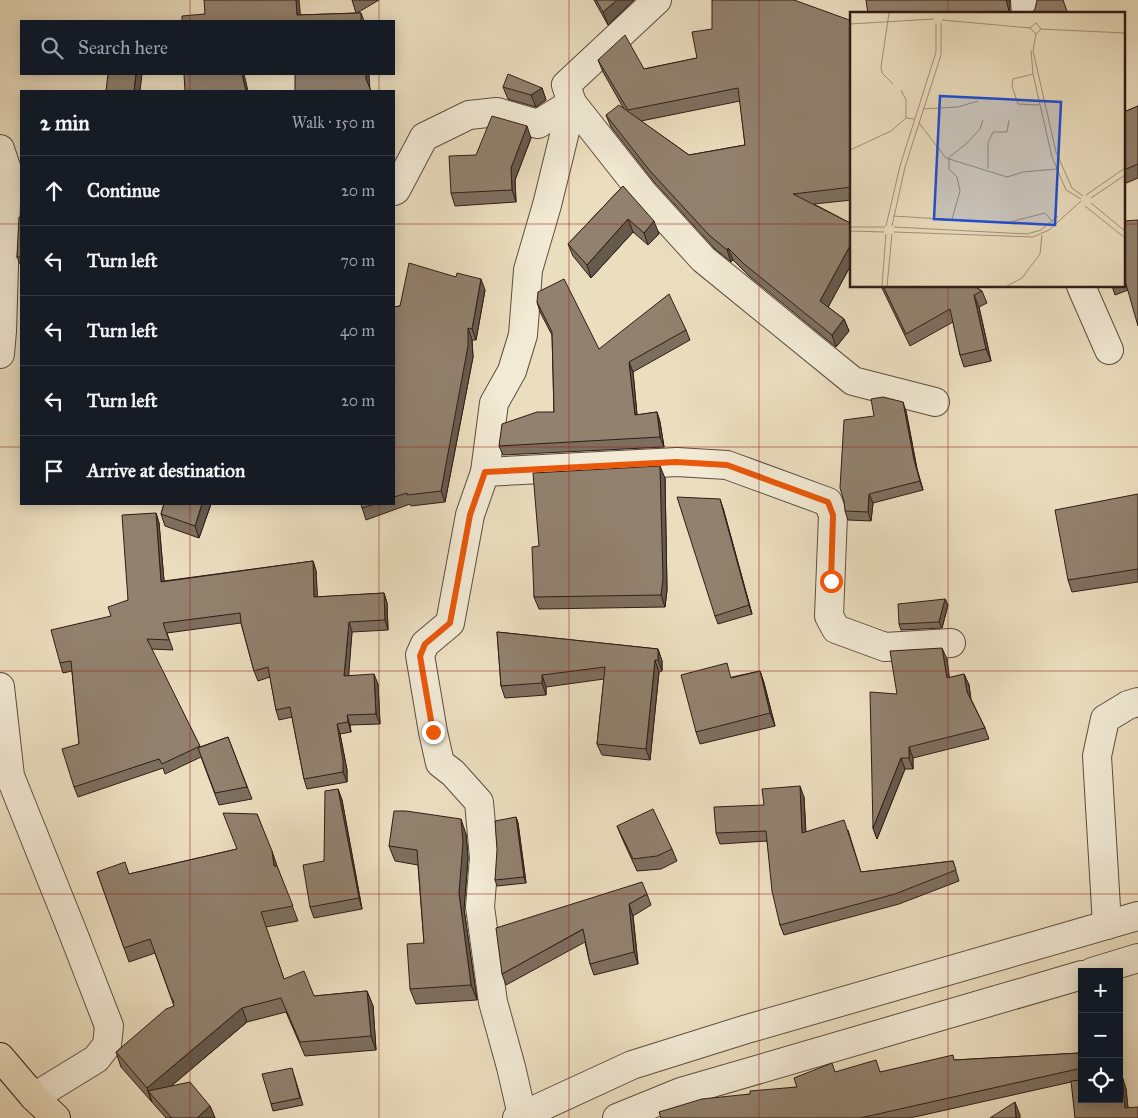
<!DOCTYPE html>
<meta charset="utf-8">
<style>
body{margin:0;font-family:"IM FELL Great Primer",serif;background:#20242c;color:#f1f3f6}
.controls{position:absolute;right:15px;bottom:15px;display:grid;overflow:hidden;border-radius:0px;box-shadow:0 2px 12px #0003}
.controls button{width:45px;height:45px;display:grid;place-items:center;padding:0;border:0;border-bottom:1px solid #363941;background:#171b24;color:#f1f3f6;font:25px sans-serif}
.stop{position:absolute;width:15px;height:15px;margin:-11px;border:4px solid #ea580c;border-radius:50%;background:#fff}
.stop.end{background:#ea580c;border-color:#fff;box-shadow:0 1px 5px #0008}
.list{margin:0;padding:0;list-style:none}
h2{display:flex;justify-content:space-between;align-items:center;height:65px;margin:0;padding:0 20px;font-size:21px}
h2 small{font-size:16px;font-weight:400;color:#9ea1a6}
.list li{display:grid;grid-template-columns:32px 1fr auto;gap:15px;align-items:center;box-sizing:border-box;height:70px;padding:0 20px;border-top:1px solid #363941}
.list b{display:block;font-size:19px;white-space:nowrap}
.list em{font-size:16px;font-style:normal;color:#9ea1a6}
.icon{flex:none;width:28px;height:28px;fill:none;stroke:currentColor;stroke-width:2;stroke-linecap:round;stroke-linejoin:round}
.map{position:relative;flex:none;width:1138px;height:1118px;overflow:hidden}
.search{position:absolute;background:#171b24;box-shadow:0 2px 12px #0003;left:20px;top:20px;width:375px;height:55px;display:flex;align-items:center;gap:12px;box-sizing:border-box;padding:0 18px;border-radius:0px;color:#9ea1a6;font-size:19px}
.panel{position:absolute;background:#171b24;box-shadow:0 2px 12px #0003;left:20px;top:90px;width:375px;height:415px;border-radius:0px}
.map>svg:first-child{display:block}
</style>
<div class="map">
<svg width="1138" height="1118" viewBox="0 0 1138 1118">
<rect width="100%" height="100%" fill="#ebdebf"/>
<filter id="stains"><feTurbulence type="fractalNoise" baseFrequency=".004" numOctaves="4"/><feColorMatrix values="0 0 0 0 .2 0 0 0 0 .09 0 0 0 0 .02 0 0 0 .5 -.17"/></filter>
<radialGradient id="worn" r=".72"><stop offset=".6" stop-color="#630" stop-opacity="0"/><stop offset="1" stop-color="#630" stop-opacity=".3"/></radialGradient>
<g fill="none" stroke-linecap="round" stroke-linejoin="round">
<defs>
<g id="minor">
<path d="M657,0L566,85L572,103L643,193L703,259L853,381L935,402"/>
<path d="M1025,0L1026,14"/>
<path d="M0,149L7,170L2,331L0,354"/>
<path d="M394,191L396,190L424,137L469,115L497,112L538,124L572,103"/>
<path d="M1081,286L1109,350"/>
<path d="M485,472L677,462L727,465L828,502L833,515L829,616L836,629L885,647L951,643"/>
<path d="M0,687L10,776L73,933L109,1026L107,1045L96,1059L34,1097"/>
<path d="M1107,925L1097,756L1105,719L1128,705L1138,702"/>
<path d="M1092,972L1138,958"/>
<path d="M522,1115L511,1067L493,1002L480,907L484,858L479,802L453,773L440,763L433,732L420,655L425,644L450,623L470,515L485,472L494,403L512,371L523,335L528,270L547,205L572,103"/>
<path d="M517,1118L632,1065L747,1029L1138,916"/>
<path d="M617,1118L681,1092L1082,975"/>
</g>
<path id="major" d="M0,1057L34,1097L56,1118"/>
</defs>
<use href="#minor" stroke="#5e4d40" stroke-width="30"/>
<use href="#major" stroke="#2f1d16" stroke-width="30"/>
<use href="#minor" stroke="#f2ead5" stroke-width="28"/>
<use href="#major" stroke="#ebdebf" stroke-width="28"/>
</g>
<g fill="#7d6f5f" stroke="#2f1d16" fill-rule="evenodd">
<path d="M352,0H379L357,13H361L364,21H182L205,14L300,15L356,13Z"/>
<path d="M594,0H634L608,25Z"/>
<path d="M852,21V200L814,204L852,224V263L828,307L844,319L849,331L836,347L749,276L733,260L731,262L714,248L655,183L611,127L606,115L624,109L603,72L598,60L644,69L697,58ZM740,101L745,145L689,155L641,121Z"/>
<path d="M503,87L542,88L546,100L536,107L508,99Z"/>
<path d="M1138,106V178L1124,184V112Z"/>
<path d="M531,138L515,180L516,202L455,206L451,193L476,155Z"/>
<path d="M623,186L659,234L648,245L633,232L591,278L573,256L568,244Z"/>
<path d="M21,217V264H20L17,257Z"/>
<path d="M1124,221L1128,290L1115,295L1112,286H1124Z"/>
<path d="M881,286H974L982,291L987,303L979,307L991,361L964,367L960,355L953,322L910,346Z"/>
<path d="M485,290L476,340H472L473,357L445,502L411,506L410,504L366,520L361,504H394V307Z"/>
<path d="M537,302L599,349L686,330L690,340L633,372L637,415L657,412L660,422L664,447L503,455L499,446L554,412L552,335L540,312Z"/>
<path d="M906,411L917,469L923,490L873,503L871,521L848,520L845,511Z"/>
<path d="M665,478L667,590L665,607L539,609L534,597L539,546Z"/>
<path d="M1138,494V582L1072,592L1068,580Z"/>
<path d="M164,504H211L199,538L165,526L161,514Z"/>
<path d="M723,508L752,614L718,624L715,616Z"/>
<path d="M156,513L159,523L164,581L313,561L316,571L317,597L384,593L387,603L388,630L352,632L348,675L378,684L380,724L350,725L351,732L340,734L347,770V782L307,789L304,779L292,717L279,720L276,710L270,677L258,681L254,671L241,623L167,633L173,650L151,649L200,747L228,737L252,799L219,805L201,757L165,774L163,768L78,797L74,787L79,744L72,671L63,673L60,663L128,600Z"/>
<path d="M945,599L948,605L942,628L901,630L899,624Z"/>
<path d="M497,632L658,649L662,661V671L659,672L650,760L602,755L597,744L604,679L546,687V695L505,698L501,686Z"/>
<path d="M947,659L949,678L964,674L969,685L971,699L985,728L989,739L913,758V769H905L877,839L873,828L897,694Z"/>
<path d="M760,671L764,683L775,726L700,744L696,732L732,677Z"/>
<path d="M338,789L342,800L362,909L314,918L310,907L324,861Z"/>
<path d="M804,797L806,832L848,830L861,872L953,861L959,881L899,904L784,935L780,925L767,841L720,844L716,833L764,805Z"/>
<path d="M257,814L298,921L266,927L284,979L314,996L367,991L373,1006L376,1050L305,1056L286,1012L247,1022L171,1086L210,1106L215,1118H166L121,1067L116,1052L174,1006L155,953L129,962L97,872L129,874L237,849Z"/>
<path d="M516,817L518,823L526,883L497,886L495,880Z"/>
<path d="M617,826L672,849L677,861L661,869L637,871L622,838Z"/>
<path d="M466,834L468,858L464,909L477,1000L416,1004L410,989L424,943L418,865L395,861L389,846Z"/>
<path d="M647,894L651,905L633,916L638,964L594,975L590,964L585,942L506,985L502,974Z"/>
<path d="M1080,1053L1082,1058V1079L1074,1081L1122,1076L1126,1089L1128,1108L1138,1118L1071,1082L910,1118H661L750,1094L797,1087L835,1072H880L955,1060Z"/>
<path d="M294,1075L303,1105L273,1111L271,1104Z"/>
</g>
<g fill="#665a4d" stroke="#2f1d16">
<path d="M296,0H299L301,21L297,15Z"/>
<path d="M617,0H634L608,25L603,12Z"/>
<path d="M1006,0H1010V14L1006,3Z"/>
<path d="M136,74H142L140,91H134Z"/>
<path d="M242,74H244L248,91H246Z"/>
<path d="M366,74H369L370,90L366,79Z"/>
<path d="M542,88L546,100L536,107L531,95Z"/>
<path d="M527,126L531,138L515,180L516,202L512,190L511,168Z"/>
<path d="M628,219L633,232L591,278L587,265Z"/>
<path d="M654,221L659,234L648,245L644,233Z"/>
<path d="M852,242V263L825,313L820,301Z"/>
<path d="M728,248L733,260L731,262L727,250Z"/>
<path d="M481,279L485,290L476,340L472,329Z"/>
<path d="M974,295L979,307L991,361L986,349Z"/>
<path d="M844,319L849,331L836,347L832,335Z"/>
<path d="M468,328L472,340L473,357L445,502L441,491Z"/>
<path d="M629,362L633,372L638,425L635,415Z"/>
<path d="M903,402L906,411L917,469L923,490L920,481L914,460Z"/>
<path d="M657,412L660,422L664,447L660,437Z"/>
<path d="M660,466L665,478L667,590L665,607L661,595Z"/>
<path d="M869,494L873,503L871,521L868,512Z"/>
<path d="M720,499L723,508L752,614L749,605Z"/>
<path d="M202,504H211L199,538L195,526Z"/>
<path d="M156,513L159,523L165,592L161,582Z"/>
<path d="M313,561L316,571L318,606L314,597Z"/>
<path d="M384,593L387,603L388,630L385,620Z"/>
<path d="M945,599L948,605L942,628L939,622Z"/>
<path d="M349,622L352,632L348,685L344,676Z"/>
<path d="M942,648L947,659L951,690L947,678Z"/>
<path d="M658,649L662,661V671L658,660Z"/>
<path d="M655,660L659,672L650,760L646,749Z"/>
<path d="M760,671L764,683L775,726L770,713Z"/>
<path d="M374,674L378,684L380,724L376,714Z"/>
<path d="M964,674L969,685L971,703L967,692Z"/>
<path d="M542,675L546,687V695L542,683Z"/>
<path d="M347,715L350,725L351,732L348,722Z"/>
<path d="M337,724L340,734L347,770V782L343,772Z"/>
<path d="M909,747L913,758V769L909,758Z"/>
<path d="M901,758L905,769L877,839L873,828Z"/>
<path d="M800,786L804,797L806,844L802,833Z"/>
<path d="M338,789L342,800L362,909L359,898Z"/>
<path d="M516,817L518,823L526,883L524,877Z"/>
<path d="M461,819L466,834L468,858L464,909L477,1000L471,985L459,893Z"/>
<path d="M272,851L277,866H274Z"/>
<path d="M629,904L633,916L638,964L634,952Z"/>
<path d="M367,991L373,1006L376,1050L371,1036Z"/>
<path d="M242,1008L247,1022L156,1099L148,1091L152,1102L147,1088Z"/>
<path d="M1122,1076L1126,1089L1129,1118L1125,1108Z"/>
<path d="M1015,1102L1020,1115V1118H1016Z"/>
<path d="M210,1106L215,1118H197Z"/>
</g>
<g fill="#91816e" stroke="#2f1d16">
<path d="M204,0H296L297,15L361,13V21H182V16L205,14Z"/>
<path d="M596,0H617L603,12Z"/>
<path d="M712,0H794L852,21V187L793,194L852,224V242L820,301L844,319L832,335L744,264L728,248L727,250L709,235L650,171L606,115L619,105L689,155L745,145L738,88L628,110L598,60L625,35L644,69L697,58L692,32L712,29Z"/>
<path d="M866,0H1006L1009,11L1013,14H868Z"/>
<path d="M1037,0H1063L1068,14H1031L1035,9Z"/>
<path d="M108,74H136L134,91H106Z"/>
<path d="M184,74H242L246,91H185Z"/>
<path d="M295,74H366V79L371,91H295Z"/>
<path d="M508,74L542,88L531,95L503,87Z"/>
<path d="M1138,106V164L1124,170V112Z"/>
<path d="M492,116L527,126L511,168L512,190L451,193L449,156L476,155Z"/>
<path d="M623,186L654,221L644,233L628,219L587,265L568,244Z"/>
<path d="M19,217H21V257H17Z"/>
<path d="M1138,220V326L1124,277V221Z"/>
<path d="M409,263L456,277L457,273L481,279L472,329L468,328V346L441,491L407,495V493L394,497V307L400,306Z"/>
<path d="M564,279L599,349L669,294L686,330L629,362L635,415L657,412L660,437L499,446L502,424L537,412H554L552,332L537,302L538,292Z"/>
<path d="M883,286H974L982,291L974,295L986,349L960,355L950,309L906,334Z"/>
<path d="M883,397L903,402L914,460L920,481L869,494L868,512L845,511L844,501L840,488L844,420L874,416L871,399Z"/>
<path d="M660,466L663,579L661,595L534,597L532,547L539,546L533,473Z"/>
<path d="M1138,494V569L1068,580L1055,510Z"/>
<path d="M677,497L720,499L749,605L715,616Z"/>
<path d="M164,504H202L195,526L161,514Z"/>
<path d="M361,504H375L362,508Z"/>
<path d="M156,513L161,582L313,561L314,597L384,593L385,620L349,622L344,676L374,674L376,714L347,715L348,722L337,724L343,760V772L304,779L290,707L276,710L268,667L254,671L241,623L240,613L163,623L169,640L147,639L200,746L162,764L159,759L74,787L62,749L79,744L71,661L60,663L51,630L111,616L108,607L128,600L122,515Z"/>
<path d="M945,599L939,622L899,624L898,604Z"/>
<path d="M497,632L658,649V660H655L646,749L597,744L605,667L542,675V683L501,686Z"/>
<path d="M942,648L947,678L964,674L967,692L985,728L909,747V758H901L873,828L870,692L897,694L890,651Z"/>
<path d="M727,663L731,678L760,671L770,713L696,732L681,675Z"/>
<path d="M228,737L247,787L215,793L198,748Z"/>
<path d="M800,786L802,833L844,820L861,872L953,861L956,870L895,894L780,925L772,891L766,831L716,833L714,807L764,805L762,789Z"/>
<path d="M338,789L359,898L310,907L303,865L324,861L325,791Z"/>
<path d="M653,809L672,849L657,856L633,859L617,826Z"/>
<path d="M394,811H406L461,819L463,842L459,893L471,985L410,989L407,944L424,943L417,850L389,846Z"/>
<path d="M223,813L257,814L272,851L274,866H277L293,906L261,912L284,979L304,971L314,996L367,991L371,1036L300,1042L281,998L242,1008L147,1088L116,1052L166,1009L174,1006L173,1003L174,1002L171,997L150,939L124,948L97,872L125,862L129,874L237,849Z"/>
<path d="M516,817L524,877L495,880L497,850L495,821Z"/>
<path d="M642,882L647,894L629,904L634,952L590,964L583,929L502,974L496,928Z"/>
<path d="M1080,1053L1082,1068L860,1118H661L659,1112L702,1099L750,1094V1091L797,1087L794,1078L832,1063L835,1072L876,1060L880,1072L953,1055L954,1060Z"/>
<path d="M292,1068L300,1098L271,1104L262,1074Z"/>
<path d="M1122,1076L1125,1108L1138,1107V1118H1075L1071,1081L1082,1080V1099H1119V1077Z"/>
<path d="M190,1082L210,1106L197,1118H172L148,1091Z"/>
<path d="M1015,1102L1016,1118H990Z"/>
</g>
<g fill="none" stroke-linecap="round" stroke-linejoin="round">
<path stroke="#ea580c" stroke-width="6" d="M433,732L420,656L425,644L450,623L470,515L485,472L676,462L727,465L828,502L833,515L831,581"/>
</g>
<path fill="none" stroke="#8f2418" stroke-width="1" stroke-opacity="0.55" d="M190,0V21M379,0V21M569,0V1118M759,0V1118M948,0V14M190,74V91M379,74V91M0,224H21M394,224H852M1124,224H1138M948,286V1118M0,447H21M394,447H1138M190,504V1118M379,504V1118M0,671H1138M0,894H1138"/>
<g transform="translate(850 12)">
<rect width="275" height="275" fill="#ebdebf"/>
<path fill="none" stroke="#a0917b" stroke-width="1" d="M39,1L31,55L32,61L43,72M92,8L180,16M0,12L84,7M191,17L275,21M186,22L180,16L186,11L191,17L186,22L183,39L206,140L222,176L233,184M181,38L183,62L202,145L216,178L231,187M183,62L163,67L162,74L168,92L190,93M51,78L56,88V106M73,97L108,95L128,89M69,111L96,146L157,165L173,160L207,157M0,138L41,119L56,106L64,107M98,146L116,132L130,117L133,108M99,146V157L107,165L110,179L102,207M138,157V131L143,120H157L159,108M236,183L275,156M241,186L275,163M241,191L275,219M235,194L275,226M43,204L156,211L195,201L202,209M36,214L50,154L86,40V12M42,214L55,155L91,43V11M0,215H35M44,215L177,222L191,218L208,204M0,219L34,220M44,220L183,225L199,218L231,189M32,274L36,222M37,274L42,222M157,274L172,266L190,242L192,223"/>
<path fill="#1d4ed8" fill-opacity="0.15" stroke="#1d4ed8" stroke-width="2.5" d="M90,84L211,90L205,213L84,207Z"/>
<rect width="275" height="275" fill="none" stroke="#2f1d16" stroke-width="2.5"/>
</g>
<rect width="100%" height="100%" filter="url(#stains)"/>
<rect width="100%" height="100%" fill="url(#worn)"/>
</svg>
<div class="controls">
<button>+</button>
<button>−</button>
<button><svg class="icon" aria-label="locate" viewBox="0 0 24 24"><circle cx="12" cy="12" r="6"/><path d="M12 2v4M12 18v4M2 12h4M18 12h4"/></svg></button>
</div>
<div class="stop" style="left:831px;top:581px"></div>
<div class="stop end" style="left:433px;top:732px"></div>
<div class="search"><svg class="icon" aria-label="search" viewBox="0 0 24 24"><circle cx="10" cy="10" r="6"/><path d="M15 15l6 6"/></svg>Search here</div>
<section class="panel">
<h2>2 min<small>Walk · 150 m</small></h2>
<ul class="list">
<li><svg class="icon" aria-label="ahead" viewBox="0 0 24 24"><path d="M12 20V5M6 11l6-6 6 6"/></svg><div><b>Continue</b></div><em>20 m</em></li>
<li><svg class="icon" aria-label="left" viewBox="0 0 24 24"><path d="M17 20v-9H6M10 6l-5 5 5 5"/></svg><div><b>Turn left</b></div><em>70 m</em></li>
<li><svg class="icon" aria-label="left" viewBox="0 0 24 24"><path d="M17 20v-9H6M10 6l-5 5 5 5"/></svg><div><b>Turn left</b></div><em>40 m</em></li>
<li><svg class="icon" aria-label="left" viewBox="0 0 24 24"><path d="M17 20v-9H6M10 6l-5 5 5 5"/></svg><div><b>Turn left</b></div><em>20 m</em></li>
<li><svg class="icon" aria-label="arrive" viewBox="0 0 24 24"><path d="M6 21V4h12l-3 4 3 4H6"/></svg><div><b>Arrive at destination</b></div></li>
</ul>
</section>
</div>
